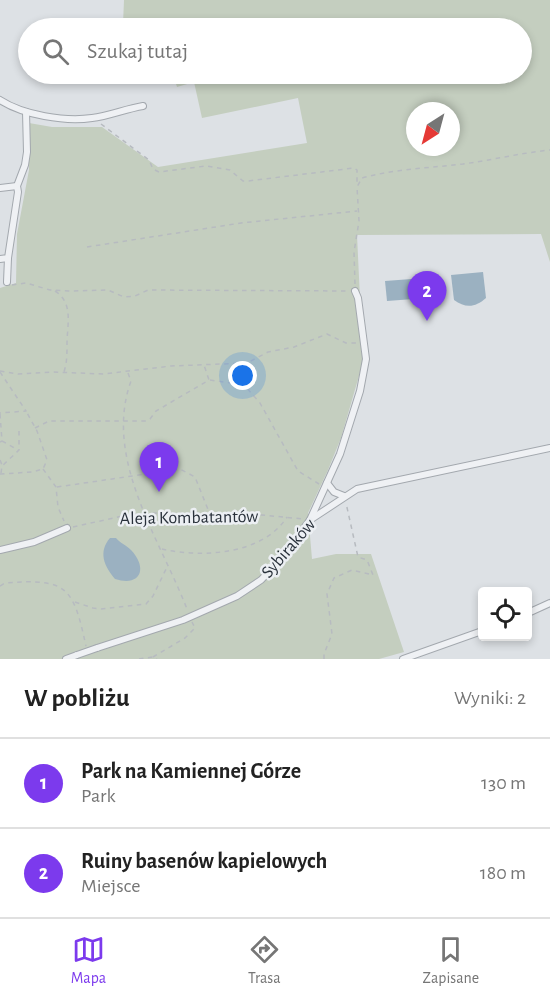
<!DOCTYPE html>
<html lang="pl">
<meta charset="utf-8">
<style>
body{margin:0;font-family:"Alegreya Sans",sans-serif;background:#f6f6f6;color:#222}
.controls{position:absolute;right:18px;bottom:18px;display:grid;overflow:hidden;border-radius:6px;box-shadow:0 3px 9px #0003}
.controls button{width:54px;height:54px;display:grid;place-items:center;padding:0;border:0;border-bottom:2px solid #e0e0e0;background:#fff;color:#222;font:30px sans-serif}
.compass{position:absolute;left:406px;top:102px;width:54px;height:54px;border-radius:50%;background:#fff;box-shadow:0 3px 9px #0003;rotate:216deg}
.you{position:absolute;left:243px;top:376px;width:21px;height:21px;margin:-15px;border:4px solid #fff;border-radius:50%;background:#1a73e8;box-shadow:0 0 0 9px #1a73e833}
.badge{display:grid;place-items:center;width:39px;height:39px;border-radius:50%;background:#7c3aed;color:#fff;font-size:20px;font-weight:700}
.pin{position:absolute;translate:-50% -50px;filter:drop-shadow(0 2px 3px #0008)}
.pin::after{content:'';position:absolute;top:32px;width:21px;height:18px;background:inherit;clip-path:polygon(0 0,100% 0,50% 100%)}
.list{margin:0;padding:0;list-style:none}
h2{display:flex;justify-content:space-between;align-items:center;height:78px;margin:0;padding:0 24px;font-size:26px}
h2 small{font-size:20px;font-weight:400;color:#767676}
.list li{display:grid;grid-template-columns:39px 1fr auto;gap:18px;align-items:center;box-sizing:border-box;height:90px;padding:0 24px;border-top:2px solid #e0e0e0}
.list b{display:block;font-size:22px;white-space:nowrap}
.list p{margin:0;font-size:20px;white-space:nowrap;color:#767676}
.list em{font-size:20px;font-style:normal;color:#767676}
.icon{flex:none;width:33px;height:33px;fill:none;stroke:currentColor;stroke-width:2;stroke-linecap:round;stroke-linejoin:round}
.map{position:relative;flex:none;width:550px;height:659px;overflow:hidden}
.search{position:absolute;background:#fff;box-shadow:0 3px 9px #0003;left:18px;right:18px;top:18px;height:66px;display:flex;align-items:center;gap:15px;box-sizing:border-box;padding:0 21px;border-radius:33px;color:#767676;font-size:22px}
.sheet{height:258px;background:#fff}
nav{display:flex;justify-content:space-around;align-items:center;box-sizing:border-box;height:84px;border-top:2px solid #e0e0e0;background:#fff;font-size:16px;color:#767676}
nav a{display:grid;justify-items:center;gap:3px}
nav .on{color:#7c3aed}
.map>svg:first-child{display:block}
</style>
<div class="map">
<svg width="550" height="659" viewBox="0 0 550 659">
<rect width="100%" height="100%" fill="#dde1e5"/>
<path fill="#c4cebf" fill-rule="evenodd" d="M124,0H550V262L541,234L357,235L363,362L341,438L328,470L308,513L312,559L336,554H371L404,652L379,659H0V288L16,283L17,234L29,170V123L52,127H102L158,167L307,143L298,98L202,118L194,82L177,87L173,74H522V28H129L128,25L123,24ZM415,111H451V147H415Z"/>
<g fill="#9bb1c1">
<path d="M483,272L486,298C475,308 465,308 454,300L451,275Z"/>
<path d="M438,277L440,297L387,301L385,281Z"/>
<path d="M110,538H116C120,543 126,545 131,550C148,568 141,587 115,579C104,566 98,552 110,538Z"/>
</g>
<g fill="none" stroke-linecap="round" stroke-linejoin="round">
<defs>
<g id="street">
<path d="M0,100C23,115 65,122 92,118C109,116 125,109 143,106"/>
<path d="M0,188L17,186"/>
<path d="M0,259L8,258L18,192L17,186L25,165L27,152L26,112"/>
<path d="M7,282L8,258"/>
<path d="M327,483L334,492L344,496"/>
<path d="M310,520L340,454L360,391L366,359L358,298L355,291"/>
<path d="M0,550L34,542L67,528"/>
<path d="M528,613L550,603"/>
<path d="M97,648L183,620L237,596L261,580L281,559L310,520L357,489L550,448"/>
<path d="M66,659L77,655"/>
<path d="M403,659L482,631"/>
</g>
</defs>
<use href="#street" stroke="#a3a8ae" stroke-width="8"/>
<g stroke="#b7bbc0" stroke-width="1.5" stroke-dasharray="4.5 4.5" stroke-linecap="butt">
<path d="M101,124L149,160L153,169L159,172L206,166L230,170L243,181H248L354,168L357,170V184"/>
<path d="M87,247L241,223L357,211"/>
<path d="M355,284L354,252L359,221L357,187L362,178C395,169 429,168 463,164C492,160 521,153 550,150"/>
<path d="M12,285L26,283L50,290L69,291L108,290L124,297L135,296L148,290L348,291"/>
<path d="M55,291C74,303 67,325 67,344C67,355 67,362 64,372"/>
<path d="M247,363L245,386L260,403L298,471L319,484"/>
<path d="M0,371L18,374L52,372L103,374L171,366L247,363L268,352L294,347L327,334L346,343H357"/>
<path d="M0,372L26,411L0,413"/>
<path d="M128,373L131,381C103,459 160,539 187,609"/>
<path d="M210,380L244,385"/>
<path d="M0,414L2,441L0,442"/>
<path d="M35,428L49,421H146L150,419L156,411L209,380L204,365"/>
<path d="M2,441L18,450"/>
<path d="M0,460L2,465"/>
<path d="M43,469L56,487L58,507L64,521"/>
<path d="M1,473L2,466L19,450V430"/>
<path d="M0,474L32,472L43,469L47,460L37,431L26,411"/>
<path d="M57,487L180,469L195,477L209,512"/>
<path d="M73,527L127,515L158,513L262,515L303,519"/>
<path d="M162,549C201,558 263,555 287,517"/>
<path d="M0,586L5,583C68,578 73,587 86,646"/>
<path d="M75,602L93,608L101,609L146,604L153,596L168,565"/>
<path d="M153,657L185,638L195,628L192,622"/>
<path d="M139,659L153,657L157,659"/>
<path d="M324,659V654L332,634L327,594L334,578L352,570L373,575L367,560L358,557L346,503"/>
</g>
<use href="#street" stroke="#eff1f4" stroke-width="6"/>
<defs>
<path id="street-bridge" d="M77,655L97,648"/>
</defs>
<use href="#street-bridge" stroke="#a3a8ae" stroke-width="8" stroke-linecap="butt"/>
<use href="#street-bridge" stroke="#eff1f4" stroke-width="6"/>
</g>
<g text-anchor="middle" stroke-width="5" stroke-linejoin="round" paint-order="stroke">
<g font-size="18" fill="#28303a" stroke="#eceff3">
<text transform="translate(189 517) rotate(-1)" y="6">Aleja Kombatantów</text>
<text transform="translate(288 548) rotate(-49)" y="6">Sybiraków</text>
</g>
</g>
</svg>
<div class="controls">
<button><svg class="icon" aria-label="locate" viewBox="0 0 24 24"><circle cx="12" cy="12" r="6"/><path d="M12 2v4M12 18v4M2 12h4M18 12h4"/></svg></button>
</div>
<svg class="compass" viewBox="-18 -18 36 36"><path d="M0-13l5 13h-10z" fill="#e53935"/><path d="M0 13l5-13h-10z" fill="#767676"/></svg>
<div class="you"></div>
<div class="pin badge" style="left:159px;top:492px">1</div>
<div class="pin badge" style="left:427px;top:321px">2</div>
<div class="search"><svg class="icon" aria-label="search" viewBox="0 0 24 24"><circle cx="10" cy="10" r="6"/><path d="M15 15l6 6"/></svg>Szukaj tutaj</div>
</div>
<section class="sheet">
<h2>W pobliżu<small>Wyniki: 2</small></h2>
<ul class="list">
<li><span class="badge">1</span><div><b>Park na Kamiennej Górze</b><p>Park</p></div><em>130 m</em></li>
<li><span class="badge">2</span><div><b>Ruiny basenów kapielowych</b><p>Miejsce</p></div><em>180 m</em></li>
</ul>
</section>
<nav>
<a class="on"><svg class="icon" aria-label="map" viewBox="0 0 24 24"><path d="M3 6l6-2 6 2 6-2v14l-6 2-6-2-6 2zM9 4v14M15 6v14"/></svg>Mapa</a>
<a><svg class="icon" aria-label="directions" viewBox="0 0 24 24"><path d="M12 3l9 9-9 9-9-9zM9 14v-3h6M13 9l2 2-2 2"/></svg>Trasa</a>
<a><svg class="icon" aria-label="saved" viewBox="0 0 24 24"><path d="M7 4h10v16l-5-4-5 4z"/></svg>Zapisane</a>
</nav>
